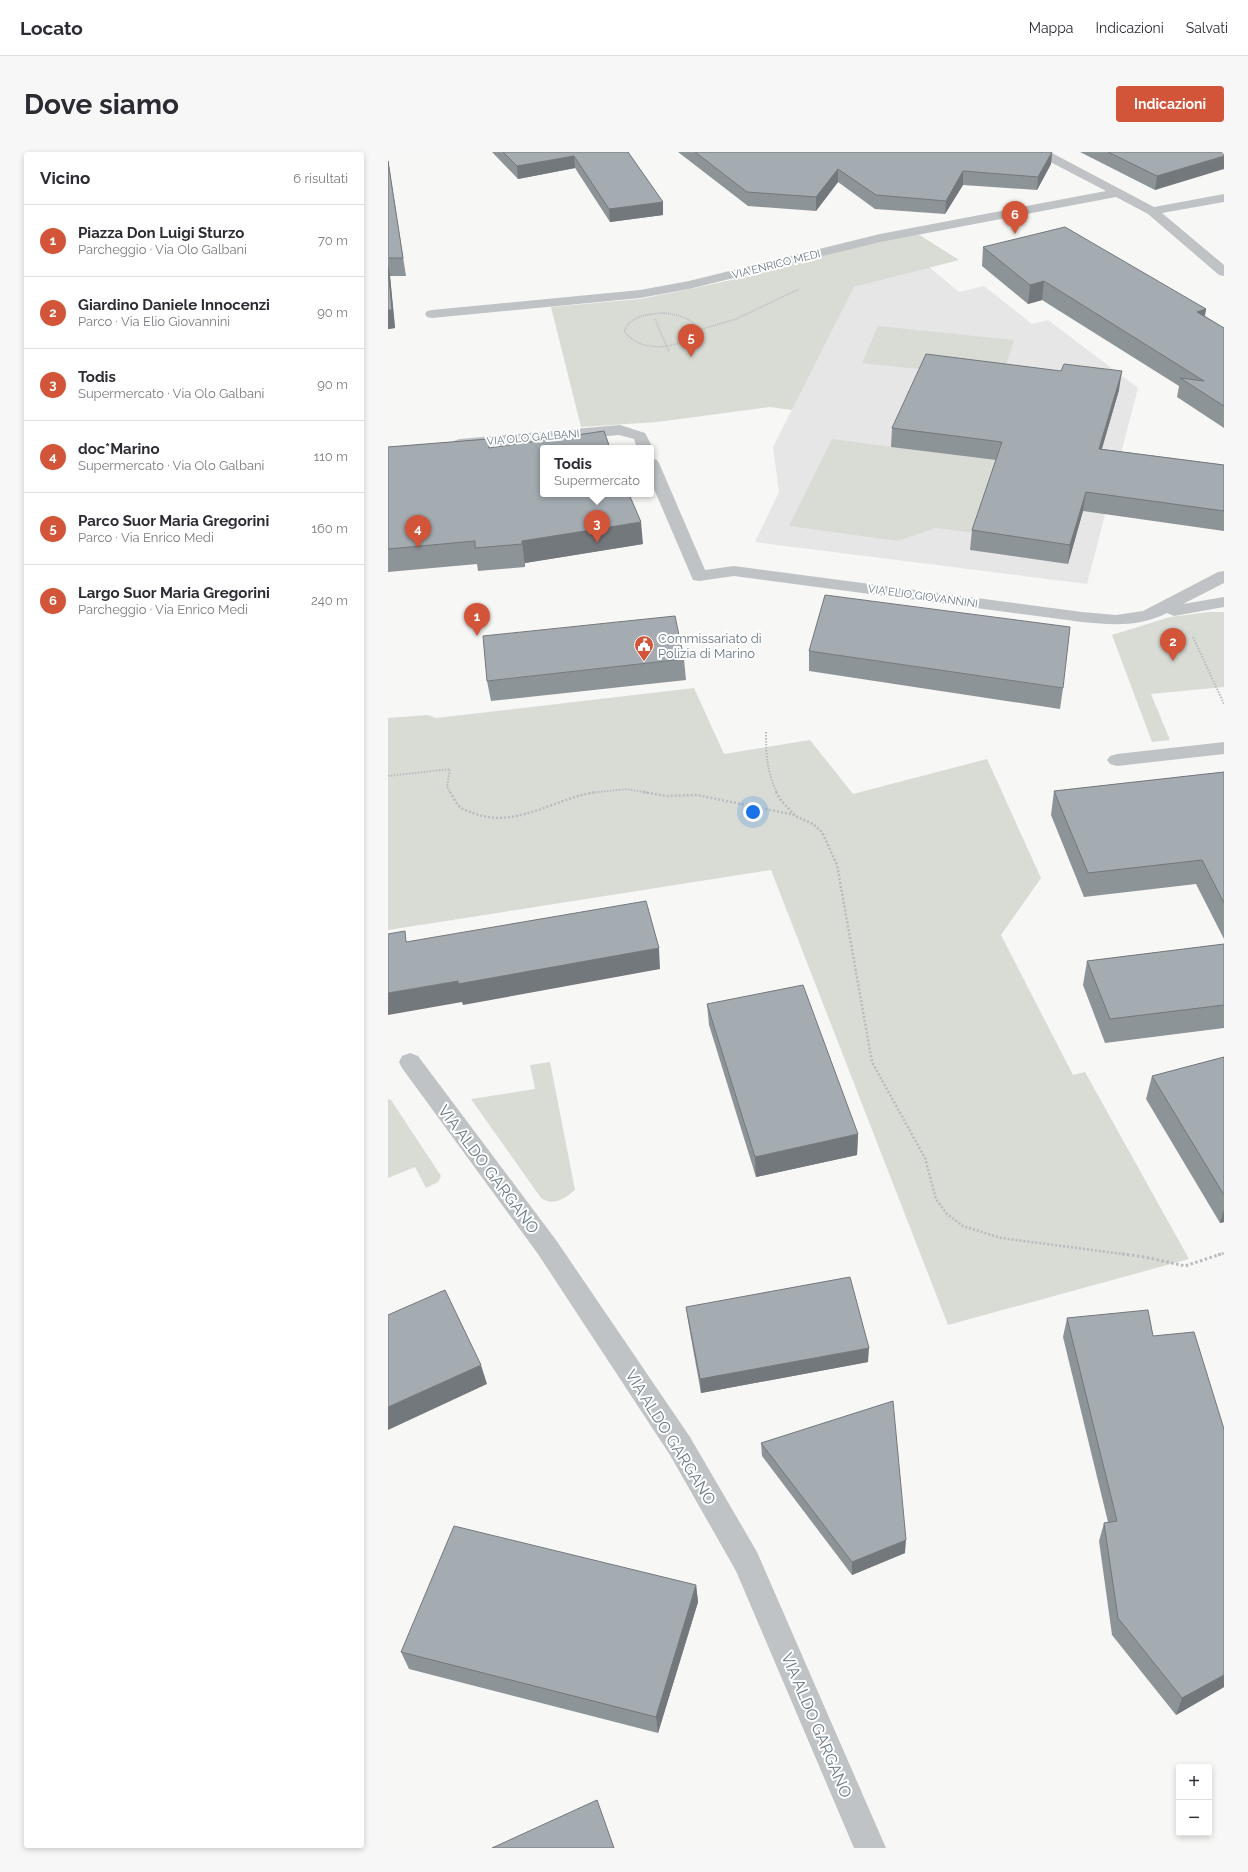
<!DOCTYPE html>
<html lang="it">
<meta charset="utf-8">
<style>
body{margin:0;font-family:Raleway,sans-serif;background:#f7f7f7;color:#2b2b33}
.controls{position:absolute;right:12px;bottom:12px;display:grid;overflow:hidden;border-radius:4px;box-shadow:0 2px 6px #0003}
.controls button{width:36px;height:36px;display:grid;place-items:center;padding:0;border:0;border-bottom:1px solid #e1e1e2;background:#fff;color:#2b2b33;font:20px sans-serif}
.you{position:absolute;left:365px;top:660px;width:14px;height:14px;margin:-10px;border:3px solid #fff;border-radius:50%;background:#1a73e8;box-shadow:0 0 0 6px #1a73e833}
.badge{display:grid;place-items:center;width:26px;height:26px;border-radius:50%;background:#d2553a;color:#fff;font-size:13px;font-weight:700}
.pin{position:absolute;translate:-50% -33px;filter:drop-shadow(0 1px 2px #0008)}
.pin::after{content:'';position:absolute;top:21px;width:14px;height:12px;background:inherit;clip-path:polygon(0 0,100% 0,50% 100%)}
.popup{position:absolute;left:152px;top:293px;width:114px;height:52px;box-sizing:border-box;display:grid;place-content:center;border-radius:4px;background:#fff;filter:drop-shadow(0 1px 3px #0005);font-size:13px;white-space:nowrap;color:#7c7c81}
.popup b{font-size:15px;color:#2b2b33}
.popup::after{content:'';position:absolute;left:50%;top:100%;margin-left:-8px;border:8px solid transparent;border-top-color:#fff}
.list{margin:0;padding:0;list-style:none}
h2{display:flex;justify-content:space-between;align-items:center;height:52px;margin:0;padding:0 16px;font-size:17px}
h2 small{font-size:13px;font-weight:400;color:#7c7c81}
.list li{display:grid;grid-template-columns:26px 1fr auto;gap:12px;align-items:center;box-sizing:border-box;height:72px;padding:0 16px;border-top:1px solid #e1e1e2}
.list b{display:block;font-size:15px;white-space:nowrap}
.list p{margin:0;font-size:13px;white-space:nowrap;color:#7c7c81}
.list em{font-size:13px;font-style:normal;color:#7c7c81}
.map{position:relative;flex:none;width:836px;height:1696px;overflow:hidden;border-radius:4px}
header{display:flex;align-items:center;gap:24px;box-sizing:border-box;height:56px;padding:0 20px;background:#fff;border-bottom:1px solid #e1e1e2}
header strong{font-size:19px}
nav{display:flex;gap:22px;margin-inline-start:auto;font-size:14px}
.intro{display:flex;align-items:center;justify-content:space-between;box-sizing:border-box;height:96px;padding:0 24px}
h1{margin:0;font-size:28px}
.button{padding:10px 18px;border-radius:4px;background:#d2553a;color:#fff;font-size:14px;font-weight:700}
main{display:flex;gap:24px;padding:0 24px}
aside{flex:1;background:#fff;border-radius:4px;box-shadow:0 2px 6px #0003}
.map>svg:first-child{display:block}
</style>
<header>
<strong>Locato</strong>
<nav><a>Mappa</a><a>Indicazioni</a><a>Salvati</a></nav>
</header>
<div class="intro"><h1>Dove siamo</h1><a class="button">Indicazioni</a></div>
<main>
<aside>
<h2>Vicino<small>6 risultati</small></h2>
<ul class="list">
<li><span class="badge">1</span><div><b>Piazza Don Luigi Sturzo</b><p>Parcheggio · Via Olo Galbani</p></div><em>70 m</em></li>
<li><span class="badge">2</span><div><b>Giardino Daniele Innocenzi</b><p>Parco · Via Elio Giovannini</p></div><em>90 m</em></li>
<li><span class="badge">3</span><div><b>Todis</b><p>Supermercato · Via Olo Galbani</p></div><em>90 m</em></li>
<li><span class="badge">4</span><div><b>doc*Marino</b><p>Supermercato · Via Olo Galbani</p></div><em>110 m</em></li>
<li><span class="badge">5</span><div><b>Parco Suor Maria Gregorini</b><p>Parco · Via Enrico Medi</p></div><em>160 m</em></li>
<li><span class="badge">6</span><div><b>Largo Suor Maria Gregorini</b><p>Parcheggio · Via Enrico Medi</p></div><em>240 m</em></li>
</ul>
</aside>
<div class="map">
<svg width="836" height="1696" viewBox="0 0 836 1696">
<rect width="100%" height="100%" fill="#f7f7f5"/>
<path fill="#e5e6e5" d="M541,115L571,140L596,134L644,172L660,168L750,236L699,432L367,390L391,340L385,295L466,135Z"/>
<g fill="#d8dcd5">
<path d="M530,82L571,108L466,135L404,258L382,255L269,270L193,275L163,155L252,147L307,136L366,123L495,87Z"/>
<path d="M490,174L626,188L614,226L474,211Z"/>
<path d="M444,287L636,312L588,381L547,376L510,389L401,374Z"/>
<path d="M821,460H836V535L763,542L782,588L764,590L724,483L782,465Z"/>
<path d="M306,536L336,602L422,588L465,642L599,607L653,726L613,783L685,923L697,920L801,1107L560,1173L383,718L0,778V566L40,563L48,566Z"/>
<path d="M162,910L187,1038C177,1046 166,1055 153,1046L83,947L147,937L142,913Z"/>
<path d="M0,947L3,948L53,1024L50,1030L38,1036L27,1015L0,1026Z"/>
</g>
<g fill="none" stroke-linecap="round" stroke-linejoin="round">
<g stroke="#b9bcbe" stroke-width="1.5" stroke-dasharray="1 1" stroke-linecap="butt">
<path d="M276,161C355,171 265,219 236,179C244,163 260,162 276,161Z"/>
<path d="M267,167L281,200"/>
<path d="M308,179L348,167L411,137"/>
</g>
<g stroke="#b9bcbe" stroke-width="2" stroke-dasharray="1.5 1.5" stroke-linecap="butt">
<path d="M805,485L836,552"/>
<path d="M378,580C378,602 379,621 389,641"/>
<path d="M0,624L62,617L59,635L62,641"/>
<path d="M201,641L239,637L261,641"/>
</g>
<g stroke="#b9bcbe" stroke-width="2.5" stroke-dasharray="2 2" stroke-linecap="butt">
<path d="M62,640C65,644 68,652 72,655C75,658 80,659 83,660C125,679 167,646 208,640"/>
<path d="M255,640L279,644L309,643L407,663"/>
<path d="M388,640L392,647L407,664L425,672L434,680L449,713L484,910L537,1006L548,1047L559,1062L575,1074L613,1086L742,1103"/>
<path d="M830,1103L836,1101"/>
</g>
<path stroke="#b9bcbe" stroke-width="3" stroke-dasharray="2.5 2.5" stroke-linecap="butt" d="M734,1102L757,1105L797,1114L833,1102"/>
<g fill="#bfc3c6" fill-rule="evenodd">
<path d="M647,0H662L766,55L836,42V50L774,61L836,113V124L831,123L760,62L728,45L492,90L301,137L252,146L44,166L39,165L37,162L39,159L44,158L252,138L301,129L492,82L718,39L649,3Z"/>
<path d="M232,273L257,281L265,296L263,298V296H249L246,287L231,283L71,297L66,295L63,292L66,289L71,287Z"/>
<path d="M263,306L269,308L271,311L317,418L346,414L694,460L728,463L755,459L830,420L836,419V431L795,452L836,445V455L786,464L779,461C752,475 724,473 694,470L346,424L311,429L305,428L263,330Z"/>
<path d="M836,590V602L729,614L722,612L719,608L722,604L729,602Z"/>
<path d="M22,901L30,904L168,1088L302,1285L369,1400L498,1696H466L348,1419L282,1303L150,1102L14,916L11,910L14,904Z"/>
</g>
</g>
<g fill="#8d9498">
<path d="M104,0H240L275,50V63L222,70L187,16L130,27Z"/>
<path d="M290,0H664L663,12L649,38L575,33L557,62L487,57L450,30L428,59L360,54Z"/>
<path d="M692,0H836L767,38Z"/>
<path d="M0,8L18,124H2L7,176L0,177Z"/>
<path d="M595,95L818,157L817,164L836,176V276L789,245L791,234L654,148L640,152L594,114Z"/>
<path d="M731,238L714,297L836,313V379L695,359L680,412L582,398L584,378L608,308L503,295L504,276Z"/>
<path d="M100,287L102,296L255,392L137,411V415L90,419L89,412L0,420V295Z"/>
<path d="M421,499L675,536L672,557L421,519Z"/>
<path d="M296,507L298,528L103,549L99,529Z"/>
<path d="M836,620V787L808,732L696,745L663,663L666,639Z"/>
<path d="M836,792V876L717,891L695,833L699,809Z"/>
<path d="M319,852L470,982L469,1003L368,1025L321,873Z"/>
<path d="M836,905V1070L832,1071L758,947L764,924Z"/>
<path d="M298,1155L480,1210L313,1241L300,1169Z"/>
<path d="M679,1166L765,1184L836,1277V1535L788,1563L724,1483L711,1389L716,1371L720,1370L675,1185Z"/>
<path d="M373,1291L517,1401L464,1423L374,1304Z"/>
<path d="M308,1433L310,1450L270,1581L21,1517L13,1500Z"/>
</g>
<g fill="#73787c">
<path d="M664,0L663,12L649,38L650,25Z"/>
<path d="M186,4L187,16L130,27L129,14Z"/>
<path d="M836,4V17L767,38L769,24Z"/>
<path d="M450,17V30L428,59V45Z"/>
<path d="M575,19V33L557,62L558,49Z"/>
<path d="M275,50V63L222,70L221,57Z"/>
<path d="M0,111L2,124L7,176L0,177Z"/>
<path d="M656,129L654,148L640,152L642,133Z"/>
<path d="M818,157L814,176L809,160Z"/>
<path d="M734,219L731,238L708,316L711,297Z"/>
<path d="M698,340L695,359L680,412L682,393Z"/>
<path d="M253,370L255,392L137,411V415L134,389Z"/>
<path d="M271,796L272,817L75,853L74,850L0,863V841L70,829Z"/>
<path d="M470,982L469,1003L368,1025L367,1005Z"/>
<path d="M836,1057V1070L832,1071Z"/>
<path d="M481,1196L480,1210L313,1241L312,1227Z"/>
<path d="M93,1213L99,1232L0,1278V1255Z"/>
<path d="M518,1388L517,1401L464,1423V1410Z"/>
<path d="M308,1433L310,1450L270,1581L268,1565Z"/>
<path d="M836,1523V1535L788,1563L794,1546Z"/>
</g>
<g fill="#a4acb1" stroke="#73787c">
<path d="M115,0H240L275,50L221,57L186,4L129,14Z"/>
<path d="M307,0H664L650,25L575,19L558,49L488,43L450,17L428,45L359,40Z"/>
<path d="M720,0H836V4L769,24Z"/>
<path d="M0,9L15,106H0Z"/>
<path d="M677,75L818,157L809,160L836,176V254L792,226L816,229L656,129L642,133L595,95Z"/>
<path d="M0,115L4,158H0Z"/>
<path d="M538,202L673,219L676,212L734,219L711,297L836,313V359L698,340L682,393L584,378L614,290L504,276Z"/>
<path d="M216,279L222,296H155V342H241L253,370L134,389V392L87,396V389L0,397V295L100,287L101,296Z"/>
<path d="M437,443L682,475L675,536L421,499Z"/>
<path d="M287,464L296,507L99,529L95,484Z"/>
<path d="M836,620V751L814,708L700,721L666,639Z"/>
<path d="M258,749L271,796L70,832V829L0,841V782L17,779L18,790Z"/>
<path d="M836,792V853L722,867L699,809Z"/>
<path d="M415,833L470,982L367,1005L319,852Z"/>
<path d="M836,905V1043L764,924Z"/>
<path d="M462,1125L481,1196L312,1227L298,1155Z"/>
<path d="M57,1138L93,1213L0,1255V1163Z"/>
<path d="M760,1158L765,1184L806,1180L836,1277V1523L794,1546L730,1466L716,1371L729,1369L679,1166Z"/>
<path d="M505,1249L518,1388L464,1410L373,1291Z"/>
<path d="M66,1374L308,1433L268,1565L13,1500Z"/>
<path d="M209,1648L226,1696H104Z"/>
</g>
<defs>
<symbol id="civic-pin" viewBox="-11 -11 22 30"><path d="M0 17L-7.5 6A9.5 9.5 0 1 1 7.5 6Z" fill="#d2553a" stroke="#fff"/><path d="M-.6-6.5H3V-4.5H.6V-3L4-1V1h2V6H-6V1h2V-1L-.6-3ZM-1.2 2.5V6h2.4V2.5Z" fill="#fff"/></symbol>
</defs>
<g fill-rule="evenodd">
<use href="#civic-pin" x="245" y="482" width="22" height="30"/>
</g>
<g text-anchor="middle" stroke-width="4" stroke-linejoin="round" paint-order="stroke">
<g font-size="11" fill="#697983" stroke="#fff">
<text transform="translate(388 112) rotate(-14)" y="4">VIA ENRICO MEDI</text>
<text transform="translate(145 285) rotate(-5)" y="4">VIA OLO GALBANI</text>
<text transform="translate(535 444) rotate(8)" y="4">VIA ELIO GIOVANNINI</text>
</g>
<g font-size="13" fill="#697983" stroke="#fff" text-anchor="start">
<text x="270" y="491">Commissariato di<tspan x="270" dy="15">Polizia di Marino</tspan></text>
</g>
<g font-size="16" fill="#697983" stroke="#fff">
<text transform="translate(101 1017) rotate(53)" y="6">VIA ALDO GARGANO</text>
<text transform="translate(283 1285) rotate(58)" y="6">VIA ALDO GARGANO</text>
<text transform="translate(429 1573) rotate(67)" y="6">VIA ALDO GARGANO</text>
</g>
</g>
</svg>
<div class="controls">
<button>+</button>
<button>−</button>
</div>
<div class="you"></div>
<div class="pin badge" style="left:89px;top:484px">1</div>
<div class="pin badge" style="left:785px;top:509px">2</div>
<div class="pin badge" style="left:209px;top:391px">3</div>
<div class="popup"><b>Todis</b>Supermercato</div>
<div class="pin badge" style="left:30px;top:396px">4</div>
<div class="pin badge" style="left:303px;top:205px">5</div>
<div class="pin badge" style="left:627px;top:82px">6</div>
</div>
</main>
